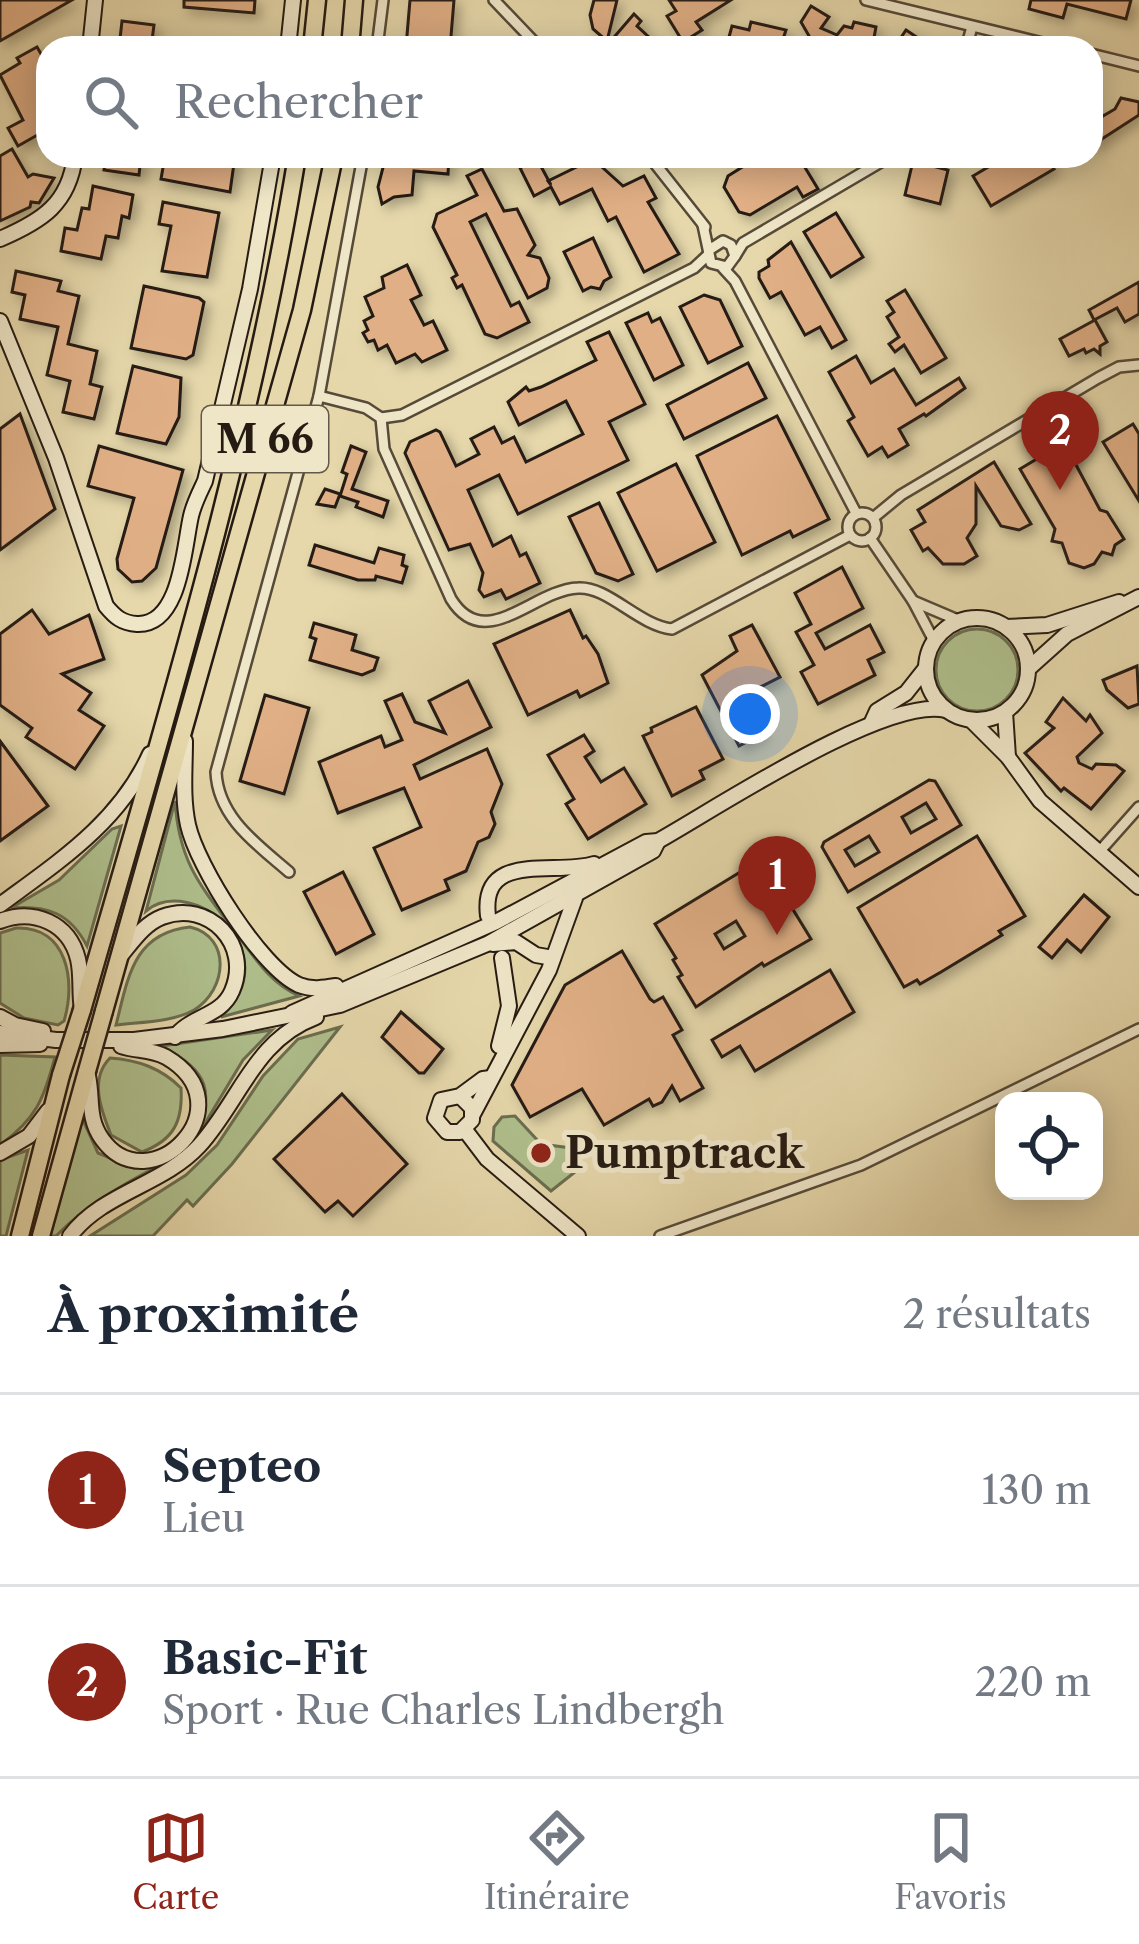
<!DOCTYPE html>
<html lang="fr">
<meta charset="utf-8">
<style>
body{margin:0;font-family:"Libre Caslon Text",serif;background:#f2f2f3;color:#1f2937}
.controls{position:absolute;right:36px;bottom:36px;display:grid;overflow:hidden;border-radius:24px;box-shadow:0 6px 30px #0003}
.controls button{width:108px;height:108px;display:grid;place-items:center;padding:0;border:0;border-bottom:3px solid #e0e1e3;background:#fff;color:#1f2937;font:60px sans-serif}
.you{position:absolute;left:750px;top:714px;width:42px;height:42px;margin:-30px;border:9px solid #fff;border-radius:50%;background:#1a73e8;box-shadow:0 0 0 18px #1a73e833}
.badge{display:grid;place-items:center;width:78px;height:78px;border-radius:50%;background:#8f2418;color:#fff;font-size:39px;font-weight:700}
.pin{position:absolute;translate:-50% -99px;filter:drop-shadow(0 3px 6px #0008)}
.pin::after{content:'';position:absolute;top:63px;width:42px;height:36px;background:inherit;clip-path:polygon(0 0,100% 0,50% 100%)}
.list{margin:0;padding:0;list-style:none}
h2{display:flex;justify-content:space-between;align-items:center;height:156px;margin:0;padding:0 48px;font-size:51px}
h2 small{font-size:39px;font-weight:400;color:#747a83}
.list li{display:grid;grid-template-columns:78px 1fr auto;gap:36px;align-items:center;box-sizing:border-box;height:192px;padding:0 48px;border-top:3px solid #e0e1e3}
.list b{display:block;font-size:45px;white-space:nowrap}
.list p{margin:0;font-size:39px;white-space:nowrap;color:#747a83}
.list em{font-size:39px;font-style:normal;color:#747a83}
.icon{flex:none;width:66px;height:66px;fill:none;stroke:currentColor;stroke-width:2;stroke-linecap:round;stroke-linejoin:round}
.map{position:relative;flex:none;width:1139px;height:1236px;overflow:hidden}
.search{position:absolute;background:#fff;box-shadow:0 6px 30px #0003;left:36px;right:36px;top:36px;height:132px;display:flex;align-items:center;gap:30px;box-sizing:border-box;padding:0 42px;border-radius:36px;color:#747a83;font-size:45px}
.sheet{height:540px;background:#fff}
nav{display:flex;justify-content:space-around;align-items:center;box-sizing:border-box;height:168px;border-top:3px solid #e0e1e3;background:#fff;font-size:33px;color:#747a83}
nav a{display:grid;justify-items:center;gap:6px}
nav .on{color:#8f2418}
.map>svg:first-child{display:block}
</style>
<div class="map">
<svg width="1139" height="1236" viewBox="0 0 1139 1236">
<defs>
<filter id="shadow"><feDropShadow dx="5.5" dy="5.5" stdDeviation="6" flood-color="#0004"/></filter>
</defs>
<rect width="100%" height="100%" fill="#e6d8ab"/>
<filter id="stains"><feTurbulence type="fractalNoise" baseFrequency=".00167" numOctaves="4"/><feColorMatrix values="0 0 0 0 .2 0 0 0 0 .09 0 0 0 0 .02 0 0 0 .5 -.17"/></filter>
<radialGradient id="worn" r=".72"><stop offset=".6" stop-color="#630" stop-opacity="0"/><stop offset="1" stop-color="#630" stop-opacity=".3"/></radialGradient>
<g fill="#afc08d" stroke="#6a6e50" stroke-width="3">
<circle cx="977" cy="670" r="41"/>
<path d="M175,801C179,861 199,884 233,929C254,956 267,981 299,996L221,1017C290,953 192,873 146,911Z"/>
<path d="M121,826L87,946C70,913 47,905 11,908L59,880L112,829Z"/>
<path d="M190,927C232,937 227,990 194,1010C173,1022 140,1022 116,1025C128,978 133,933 190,927Z"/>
<path d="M16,928C68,926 76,982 64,1021L58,1025L24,1018L0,1003V933Z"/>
<path d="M340,1027L232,1164L193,1206L187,1200L153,1236H90L186,1175L217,1145L263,1076L298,1039Z"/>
<path d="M272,1030L243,1060L195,1140C215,1089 209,1073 162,1046Z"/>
<path d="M0,1055L55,1057C44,1099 36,1119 0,1145Z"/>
<path d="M110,1058C138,1060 161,1068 181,1088C183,1121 174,1140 142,1152L111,1135C101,1110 89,1079 110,1058Z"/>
<path d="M515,1116L541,1144L571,1148L579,1156L580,1168L551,1191L493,1141L494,1127L502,1117Z"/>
<path d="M82,1118L98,1153L134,1168L158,1166C120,1186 87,1205 56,1236H50Z"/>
<path d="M28,1150L6,1236H0V1160Z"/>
</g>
<g fill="#e0af86" stroke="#261b12" stroke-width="3" fill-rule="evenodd" filter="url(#shadow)">
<path d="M0,0H72L0,41Z"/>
<path d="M184,0H255L254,13L184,7Z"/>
<path d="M410,0H454L450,48L406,47Z"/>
<path d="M594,0H617L607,41L593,29L590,15Z"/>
<path d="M669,0H731L696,22L702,30L683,42L667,16L676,11Z"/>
<path d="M1031,0H1131L1126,19L1067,4L1063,18L1029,9Z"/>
<path d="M811,6L829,17L821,28L837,35L844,26L852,28L854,22L876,27L873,43L865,41L862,48H816L801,22Z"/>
<path d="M634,14L641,21L637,26L652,40L646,48H613L609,43Z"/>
<path d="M122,21L154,25L151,48H119Z"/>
<path d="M751,22L786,30L783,39L807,48H726L732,26L749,30Z"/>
<path d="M906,30L933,48H894Z"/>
<path d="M37,47L48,66V129L18,146L8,128L23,120L0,75L20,63L17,58Z"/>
<path d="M1121,98L1139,102V115L1091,146V117L1100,112L1103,116L1115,109Z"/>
<path d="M12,149L28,177L33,174L54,178L39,203L31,202L30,207L0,221V156Z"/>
<path d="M106,156H141L139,175L104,170Z"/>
<path d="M165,156H235L230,192L161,179Z"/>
<path d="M386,156H449L448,174L414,171L412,195L394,197L382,204L378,187Z"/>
<path d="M760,156H798L818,189L803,197L797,187L750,215L739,212L724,187L728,176Z"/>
<path d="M1007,156H1046L1054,169L991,206L973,176Z"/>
<path d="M537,159L551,185L548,181L593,159L623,186L644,176L656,198L648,202L679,254L644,272L616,217L608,221L592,189L560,204L551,187L534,196L520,168Z"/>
<path d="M913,161L948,170L940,204L905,195Z"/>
<path d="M482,169L504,211L517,209L535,245L528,255L540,258L549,278L547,288L528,298L486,214L470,222L511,306L519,302L529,322L497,338L485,334L462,285L457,288L452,278L457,275L433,227L437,214L477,195L467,176Z"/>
<path d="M93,186L133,195L129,218L122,216L118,238L106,236L101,259L61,251L65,228L77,230L82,208L89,209Z"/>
<path d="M163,202L219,213L207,277L162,271L171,226L159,224Z"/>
<path d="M836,213L863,257L831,277L804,232Z"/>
<path d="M593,238L611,277L604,281L600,289L591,287L583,291L564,252Z"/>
<path d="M791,242L846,340L832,348L820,327L805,335L781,292L770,298L759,278V272L769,266L768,260Z"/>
<path d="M407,265L421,295L411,300L424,325L433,321L447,350L422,362L415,354L396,363L387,345L378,350L374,340L368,342L363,333L368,330L364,321L373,316L365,297L384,288L382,277Z"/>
<path d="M16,271L61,281L58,291L79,296L68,344L97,351L90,384L102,387L94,419L63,412L70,381L47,375L58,327L20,319L25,295L12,292Z"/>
<path d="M1139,282V314L1125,322L1117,308L1094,320L1089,310Z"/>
<path d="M144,286L199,298L204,302L193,355L186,359L131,348Z"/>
<path d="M905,290L946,358L921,373L904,345L895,352L889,344L899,337L887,317L894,312L887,301Z"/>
<path d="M704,295L720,300L742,346L708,363L680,307Z"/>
<path d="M648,313L652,322L660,318L683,365L654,380L626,323Z"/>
<path d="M1095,320L1107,342L1100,346V354L1094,349L1086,353L1084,349L1069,356L1060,339Z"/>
<path d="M609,332L645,404L609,422L628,460L518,514L499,475L468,490L493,546L511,536L520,556L526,553L540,583L506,599L501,590L484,597L479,590L483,573L470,544L449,550L405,453L410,442L436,430L440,432L456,466L479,454L471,439L494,427L502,443L514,437L526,462L583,434L566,401L519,425L508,402L526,387L529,391L541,387L596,360L587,342Z"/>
<path d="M856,356L871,383L894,369L916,405L959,378L965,388L926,416L924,414L899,429L908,445L888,457L882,447L868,456L848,421L854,417L829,372Z"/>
<path d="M748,363L766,398L684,439L667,405Z"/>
<path d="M133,366L181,378L179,417L166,444L117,433Z"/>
<path d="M20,414L55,509L0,550V429Z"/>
<path d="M777,416L829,519L793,537L790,531L742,555L697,456Z"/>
<path d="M1133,424L1139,434V501L1103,442Z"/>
<path d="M1059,433L1100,510L1107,512L1124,539L1115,545L1112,555L1102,552L1094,564L1084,568L1069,563L1062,543L1052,541L1055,529L1020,469L1040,457L1034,447Z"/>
<path d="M99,446L183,470L156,568L142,581L132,582L118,569L117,559L134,498L88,486Z"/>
<path d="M351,446L366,452L352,489L388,501L383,517L356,507L358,502L340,496L347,474L342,472Z"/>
<path d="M994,462L1031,524L1019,530L1001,526L976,486V524L967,538L977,556L964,564H943L928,548L923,551L911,530L925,522L918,510Z"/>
<path d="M676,464L715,542L657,571L618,493Z"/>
<path d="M325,489L340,494L335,507L317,504Z"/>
<path d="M599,503L633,574L618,581L596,573L569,517Z"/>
<path d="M315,545L374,563L379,548L404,555L402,565L407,567L402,583L376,576L375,580H358L309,565Z"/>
<path d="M842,567L863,608L816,633L825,649L870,625L884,652L868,660L875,675L818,704L801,672L814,665L796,632L811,624L795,593Z"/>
<path d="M32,610L49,634L89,615L104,659L62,674L91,693L79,710L104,726L75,769L26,737L32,728L0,705V634Z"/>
<path d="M570,610L583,638L586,636L598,654L608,683L580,697L577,691L528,715L494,644Z"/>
<path d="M314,623L356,635L352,650L378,658L374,670L362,675L310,660L316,639L310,637Z"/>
<path d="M752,625L780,677L743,696L762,734L739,746L702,675L737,651L730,636Z"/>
<path d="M1137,666L1139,704L1128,708L1107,690L1103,680Z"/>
<path d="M468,681L491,727L414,765L420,779L487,749L502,784L491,812L495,824L489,837L478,842L466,871L445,880L449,890L402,910L374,848L421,827L404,788L338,813L319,762L381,736L385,747L402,740L385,701L402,694L415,722L445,733L429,701Z"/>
<path d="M265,695L309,708L284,794L240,781Z"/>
<path d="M1063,698L1086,721L1090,715L1102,733L1077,757L1079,763L1092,769L1096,764L1116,765L1124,771L1091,809L1064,788L1061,791L1025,753L1054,728L1046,722Z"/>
<path d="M696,707L723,759L700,771L704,779L672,796L643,736L652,732L651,728Z"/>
<path d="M584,735L594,751L585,757L601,782L624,768L646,804L588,839L566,804L574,799L548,755Z"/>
<path d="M0,741L48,806L0,841Z"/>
<path d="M929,780L935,781L961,825L848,892L822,847L824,842ZM926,803L936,819L911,833L902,817ZM869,836L879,852L855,866L845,850Z"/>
<path d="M977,836L1025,916L999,931L1002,935L941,972L920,984L917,980L904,987L858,908Z"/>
<path d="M755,863L776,897L779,895L788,910L792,908L811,939L764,966L762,963L696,1007L678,977L682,975L673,960L676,958L655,924ZM736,921L745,936L724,949L715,934Z"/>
<path d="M343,872L374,934L336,954L304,892Z"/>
<path d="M1084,895L1109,917L1081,952L1067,940L1052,958L1039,947Z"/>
<path d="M622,951L650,999L654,1002L663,997L682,1030L673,1035L703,1088L680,1101L672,1086L662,1102L653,1106L649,1099L604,1125L582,1089L530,1117L512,1085L565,985Z"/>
<path d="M830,970L854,1012L755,1071L740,1046L722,1057L712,1040Z"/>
<path d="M401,1012L443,1049L424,1073H419L382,1037Z"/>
<path d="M342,1094L407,1164L353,1216L338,1201L325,1212L274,1159Z"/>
</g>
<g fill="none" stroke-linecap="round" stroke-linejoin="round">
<defs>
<g id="street">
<path d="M494,0L540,48"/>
<path d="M866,0L1063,48"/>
<path d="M377,48L383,0"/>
<path d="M966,48L972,27"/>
<path d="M1091,54L1139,66"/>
<path d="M649,156L705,227"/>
<path d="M703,225L711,263L727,267L735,256L731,245L723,241L709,250"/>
<path d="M735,256L743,243L891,156"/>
<path d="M723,268L735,281L856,513"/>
<path d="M319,396L366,408L381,418L402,415L694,268L708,255"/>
<path d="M381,418L384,449L451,599C485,654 533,590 578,588C608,586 638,625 672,629L850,535"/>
<circle cx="862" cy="527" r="14"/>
<path d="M873,518L901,495L1098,378L1119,367L1139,365"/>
<path d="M870,538L913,601L934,641"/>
<path d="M913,601L960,621"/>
<path d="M1099,852L1139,807"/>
<path d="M289,872C258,845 218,818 216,772L319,396L363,156"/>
<path d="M660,1236L861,1165L1139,1029"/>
</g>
<g id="secondary">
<path d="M90,48L95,0"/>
<path d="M288,48L293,0"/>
<path d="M0,239C42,221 69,204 75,156"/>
<path d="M0,321L56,458L106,606C115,617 122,623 137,624C181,626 184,546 191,516C194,503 200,492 205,481L250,289L273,156"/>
<circle cx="977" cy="669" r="51"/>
<path d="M1006,627L1047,625L1119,602"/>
<path d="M1028,669L1067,634L1139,597"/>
<path d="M1005,712L1008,757"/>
<path d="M971,720L1008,757L1040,801L1139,887"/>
<path d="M872,722L877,711L906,693L925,669"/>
<path d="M185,741C185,769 182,797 188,825C197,866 261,968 299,985C311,990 324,988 336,986"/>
<path d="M0,905C58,862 119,823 150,754"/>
<path d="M488,916C480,850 555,876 594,864"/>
<path d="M0,921C34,908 69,923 78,959C82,976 79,993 82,1009"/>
<path d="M493,944L516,942L536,955L553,958"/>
<path d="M121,955C133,941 144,924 162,917C209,899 252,945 232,991C221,1017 190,1016 175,1037"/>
<path d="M292,1013L496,922L646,842L658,841C717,808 885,696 946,710"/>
<path d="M0,1017L15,1025L43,1031"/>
<path d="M0,1033L56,1040H134L223,1029L340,1005L487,944L653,851L658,841"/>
<path d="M0,1045L40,1044"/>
<path d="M499,1046L509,1006L502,958"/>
<path d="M88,1076C93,1098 87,1118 102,1139C149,1205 250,1106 166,1057C151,1049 136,1051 121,1046"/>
<path d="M460,1096L472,1108V1120L460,1132H447L435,1118L441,1100L460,1096L483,1079L491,1078"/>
<path d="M473,1114L549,970L575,898"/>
<path d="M465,1130L487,1159L578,1236"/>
<path d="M0,1153L29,1136L48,1111"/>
<path d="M70,1236C102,1193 163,1185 199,1146C240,1101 254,1040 316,1017"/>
</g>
<g id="highway">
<path d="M312,48L317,0"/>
<path d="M350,48L354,0"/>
<path d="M82,1010C163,728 250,446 297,156"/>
<path d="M104,1011L302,310L334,156"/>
<path d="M20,1236L61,1075"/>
<path d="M41,1236L87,1071"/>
</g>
</defs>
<use href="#street" stroke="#564a38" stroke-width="14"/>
<use href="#secondary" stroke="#261b12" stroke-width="18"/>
<use href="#highway" stroke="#261b12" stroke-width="21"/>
<use href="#street" stroke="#efe6c8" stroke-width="9"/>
<use href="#secondary" stroke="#efe6c8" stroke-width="14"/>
<use href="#highway" stroke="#e6d8ab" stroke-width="16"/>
<defs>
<g id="highway-bridge">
<path d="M87,1071L104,1011"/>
<path d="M61,1075L82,1010"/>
</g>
</defs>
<use href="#highway-bridge" stroke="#261b12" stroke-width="21" stroke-linecap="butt"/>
<use href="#highway-bridge" stroke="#e6d8ab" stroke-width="16"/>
</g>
<circle fill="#8f2418" stroke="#efe6c8" stroke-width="4.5" cx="541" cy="1153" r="12"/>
<g text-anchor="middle" stroke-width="10" stroke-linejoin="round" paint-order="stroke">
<rect fill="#efe6c8" stroke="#625849" stroke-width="3" x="202" y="406" width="126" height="66" rx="9"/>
<g font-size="39" font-weight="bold" fill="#261b12">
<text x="265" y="453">M 66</text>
</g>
<g font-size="42" font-weight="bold" fill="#261b12" stroke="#efe6c8" text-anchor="start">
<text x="565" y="1168">Pumptrack</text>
</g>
</g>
<rect width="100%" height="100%" filter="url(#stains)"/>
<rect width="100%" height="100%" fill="url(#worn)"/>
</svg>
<div class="controls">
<button><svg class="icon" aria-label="locate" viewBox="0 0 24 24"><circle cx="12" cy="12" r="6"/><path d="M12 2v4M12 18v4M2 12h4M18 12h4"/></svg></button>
</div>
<div class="you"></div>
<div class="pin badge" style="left:777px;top:935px">1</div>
<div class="pin badge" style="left:1060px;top:490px">2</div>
<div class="search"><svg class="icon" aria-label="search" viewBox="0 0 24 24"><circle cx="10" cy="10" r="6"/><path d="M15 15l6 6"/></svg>Rechercher</div>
</div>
<section class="sheet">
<h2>À proximité<small>2 résultats</small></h2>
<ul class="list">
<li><span class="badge">1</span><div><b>Septeo</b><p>Lieu</p></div><em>130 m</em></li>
<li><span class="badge">2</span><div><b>Basic-Fit</b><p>Sport · Rue Charles Lindbergh</p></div><em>220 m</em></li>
</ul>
</section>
<nav>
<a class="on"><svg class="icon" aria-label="map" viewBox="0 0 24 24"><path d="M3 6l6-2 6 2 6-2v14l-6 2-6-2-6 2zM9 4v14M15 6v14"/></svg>Carte</a>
<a><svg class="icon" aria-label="directions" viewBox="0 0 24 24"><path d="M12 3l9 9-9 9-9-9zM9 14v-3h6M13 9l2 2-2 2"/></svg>Itinéraire</a>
<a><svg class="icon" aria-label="saved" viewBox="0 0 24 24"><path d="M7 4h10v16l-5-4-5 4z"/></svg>Favoris</a>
</nav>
